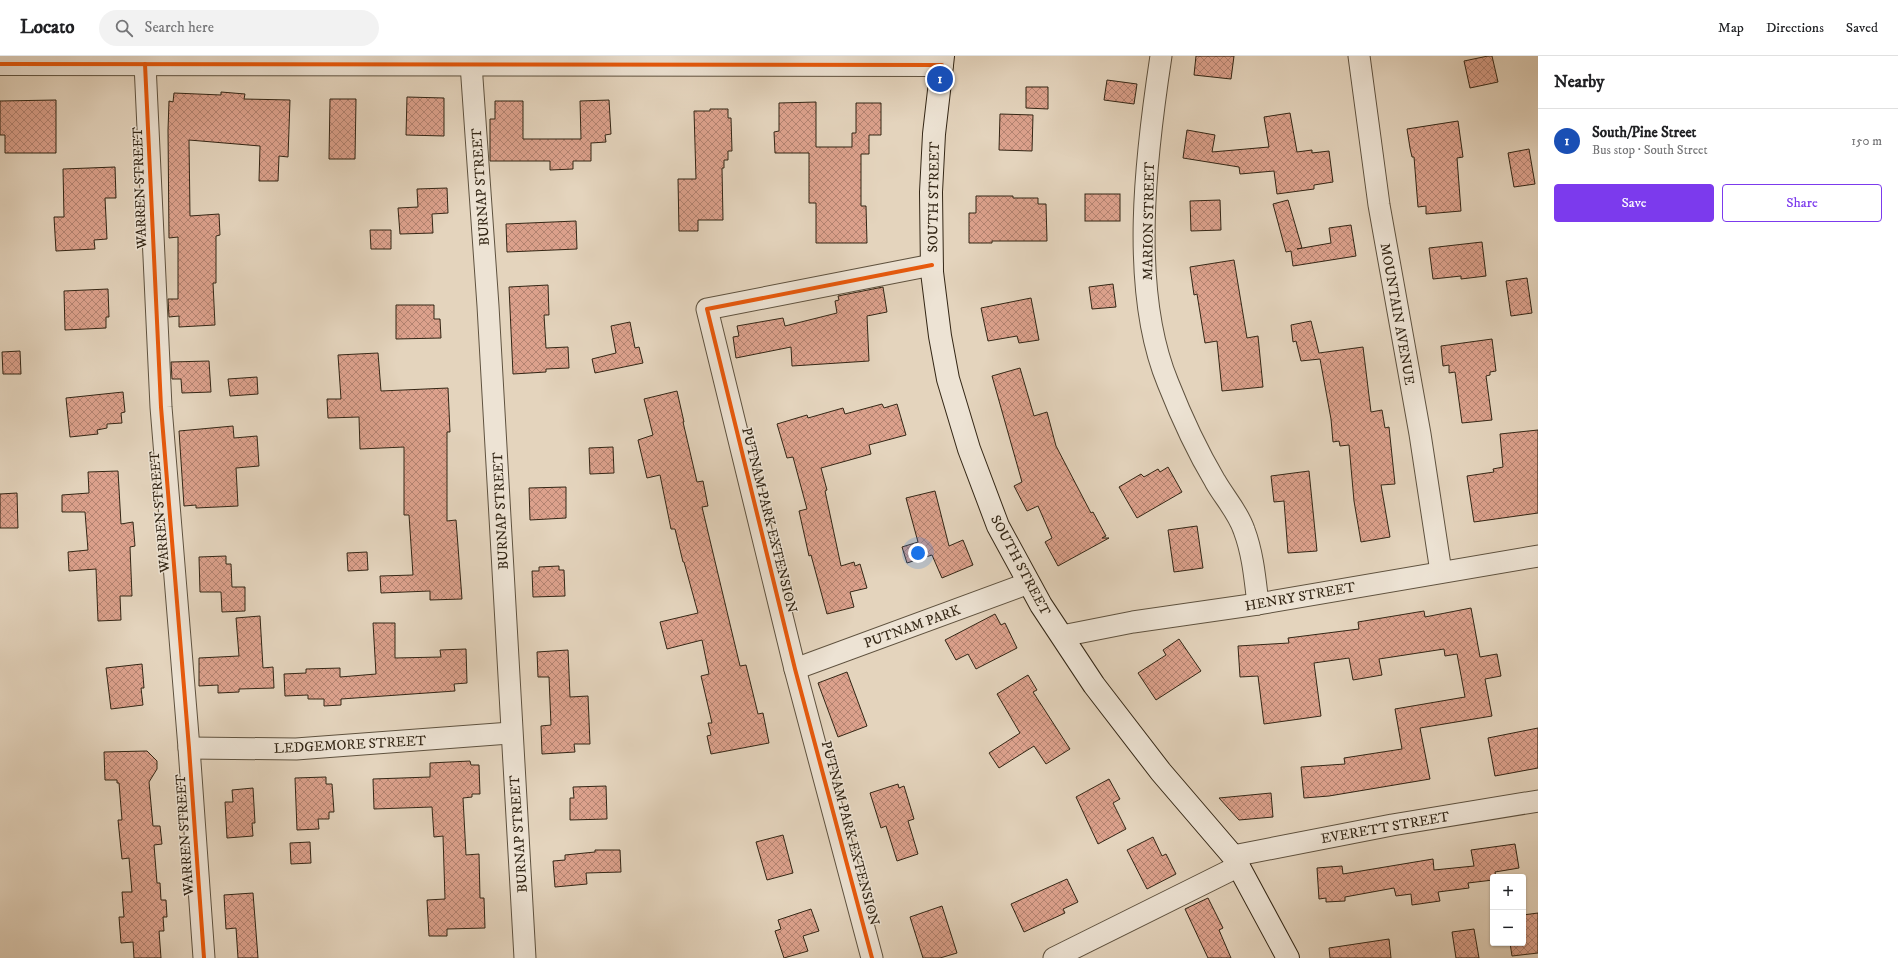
<!DOCTYPE html>
<meta charset="utf-8">
<style>
body{margin:0;font-family:"IM FELL DW Pica",serif;background:#f2f2f2;color:#202124}
.controls{position:absolute;right:12px;bottom:12px;display:grid;overflow:hidden;border-radius:4px;box-shadow:0 1px 3px #0004}
.controls button{width:36px;height:36px;display:grid;place-items:center;padding:0;border:0;border-bottom:1px solid #e0e0e0;background:#fff;color:#202124;font:20px sans-serif}
.you{position:absolute;left:918px;top:497px;width:14px;height:14px;margin:-10px;border:3px solid #fff;border-radius:50%;background:#1a73e8;box-shadow:0 0 0 6px #1a73e833}
.badge{display:grid;place-items:center;width:26px;height:26px;border-radius:50%;background:#7c3aed;color:#fff;font-size:13px;font-weight:700}
.pin{position:absolute;translate:-50% -50%;border:2px solid #fff;box-shadow:0 1px 4px #0006}
.list{margin:0;padding:0;list-style:none}
h2{display:flex;justify-content:space-between;align-items:center;height:52px;margin:0;padding:0 16px;font-size:17px}
h2 small{font-size:13px;font-weight:400;color:#757577}
.list li{display:grid;grid-template-columns:26px 1fr auto;gap:12px;align-items:center;box-sizing:border-box;height:64px;padding:0 16px;border-top:1px solid #e0e0e0}
.list b{display:block;font-size:15px;white-space:nowrap}
.list p{margin:0;font-size:13px;white-space:nowrap;color:#757577}
.list em{font-size:13px;font-style:normal;color:#757577}
.actions{display:flex;gap:8px;padding:12px 16px}
.actions a{flex:1;padding:9px 0;border:1px solid #7c3aed;border-radius:4px;text-align:center;font-size:14px;color:#7c3aed}
.actions .main{background:#7c3aed;color:#fff}
.icon{flex:none;width:22px;height:22px;fill:none;stroke:currentColor;stroke-width:2;stroke-linecap:round;stroke-linejoin:round}
.map{position:relative;flex:none;width:1538px;height:902px;overflow:hidden}
header{display:flex;align-items:center;gap:24px;box-sizing:border-box;height:56px;padding:0 20px;background:#fff;border-bottom:1px solid #e0e0e0}
header strong{font-size:19px}
nav{display:flex;gap:22px;margin-inline-start:auto;font-size:14px}
.search{width:280px;height:36px;background:#f2f2f2;display:flex;align-items:center;gap:10px;box-sizing:border-box;padding:0 14px;border-radius:22px;color:#757577;font-size:15px}
main{display:flex}
aside{flex:1;background:#fff}
.map>svg:first-child{display:block}
</style>
<header>
<strong>Locato</strong>
<div class="search"><svg class="icon" aria-label="search" viewBox="0 0 24 24"><circle cx="10" cy="10" r="6"/><path d="M15 15l6 6"/></svg>Search here</div>
<nav><a>Map</a><a>Directions</a><a>Saved</a></nav>
</header>
<main>
<div class="map">
<svg width="1538" height="902" viewBox="0 0 1538 902">
<defs>
<pattern id="building-cross-hatch" width="8" height="8" patternUnits="userSpaceOnUse"><rect width="8" height="8" fill="#dca18c"/><path d="M0 0l8 8M0 8l8-8" fill="none" stroke="#b38371"/></pattern>
</defs>
<rect width="100%" height="100%" fill="#e4d4bd"/>
<filter id="stains"><feTurbulence type="fractalNoise" baseFrequency=".005" numOctaves="4"/><feColorMatrix values="0 0 0 0 .2 0 0 0 0 .09 0 0 0 0 .02 0 0 0 .5 -.17"/></filter>
<radialGradient id="worn" r=".72"><stop offset=".6" stop-color="#630" stop-opacity="0"/><stop offset="1" stop-color="#630" stop-opacity=".3"/></radialGradient>
<g fill="url(#building-cross-hatch)" stroke="#332615">
<path d="M1196,0H1234L1231,23L1194,19Z"/>
<path d="M1488,0H1492L1498,26L1470,32L1464,5Z"/>
<path d="M1107,24L1137,28L1134,48L1104,44Z"/>
<path d="M1026,31H1048V53L1026,52Z"/>
<path d="M221,36L245,38L244,43L290,44L288,101L279,100L278,125H259L260,90L189,84L190,160L219,158L220,179L216,180V227H213L215,269L179,271V260L169,261L168,243H178V181L169,182L168,74L169,45L173,46L174,37L221,39Z"/>
<path d="M407,41L444,42V80L406,79Z"/>
<path d="M330,43H356L355,103H329Z"/>
<path d="M56,44V97H5V79H0V45Z"/>
<path d="M609,44L611,78L605,79L606,86L591,87V105H573V113L550,114V105H490V63H495V45H523V83H581L580,45Z"/>
<path d="M816,46V91H852V77H856V47H881V79H869V98H861V150H866L867,187H816V147H809V97H775L774,76L779,75V47Z"/>
<path d="M710,53H728V62H731L732,95H728V104H724V112H722L723,164H698V175H679L678,123H696L694,55H710Z"/>
<path d="M1290,57L1297,96L1312,94V97L1329,95L1333,126L1314,129V133L1277,138L1274,115L1240,118L1239,111L1183,102L1187,74L1215,79L1212,96L1269,91L1264,61Z"/>
<path d="M1000,58L1033,59L1032,95L999,94Z"/>
<path d="M1458,65L1463,101L1457,102L1461,155L1426,158V150L1418,151L1414,101H1412L1410,92L1407,73Z"/>
<path d="M1529,93L1535,128L1514,131L1508,97Z"/>
<path d="M115,111L116,142H105L107,183L94,184L95,193L56,195L54,161H64L63,113Z"/>
<path d="M447,132L448,157L432,158L433,177L400,178L398,152L418,151L417,133Z"/>
<rect x="1085" y="138" width="35" height="27"/>
<path d="M976,140H1013V142H1038V148H1046L1047,185H992V187H969V157H976Z"/>
<path d="M1220,144L1221,174L1191,175L1190,145Z"/>
<path d="M1288,144L1302,192L1297,193L1331,187L1329,172L1351,169L1356,200L1293,210L1291,195L1286,196L1273,148Z"/>
<path d="M576,165L577,193L507,196L506,168Z"/>
<path d="M370,174H391V193H371Z"/>
<path d="M1482,186L1486,220L1461,223V220L1433,223L1429,192Z"/>
<path d="M1234,204L1247,282L1258,280L1263,331L1222,335L1217,285L1205,287L1197,238L1194,239L1190,211Z"/>
<path d="M1527,222L1532,257L1511,260L1506,225Z"/>
<path d="M1113,228L1116,251L1092,253L1089,231Z"/>
<path d="M548,229L549,259H544L546,292L568,291L569,312L546,313V316L513,318L509,231Z"/>
<path d="M883,231L887,256L867,260L869,305L792,310L791,291L736,302L733,281L739,280L737,270L783,262L785,270L837,257L835,245L839,244L838,240Z"/>
<path d="M108,233L109,261H106V272L65,274L64,235Z"/>
<path d="M1031,242L1039,284L1019,287L1017,280L988,285L981,252Z"/>
<path d="M396,249H434V263H440L441,282L396,283Z"/>
<path d="M1311,265L1319,297L1363,291L1371,356L1382,354L1385,372L1389,371L1395,428L1381,429L1390,481L1361,486L1354,445L1349,389L1340,390L1339,385L1333,386L1331,363L1320,303L1301,305L1296,285L1293,286L1291,269Z"/>
<path d="M630,266L635,292L639,291L643,307L595,317L592,303L616,297L611,270Z"/>
<path d="M1492,283L1496,315L1490,316V319L1486,320L1492,364L1462,367L1455,316L1449,317V309L1443,310L1441,290Z"/>
<path d="M20,295L21,318H3L2,296Z"/>
<path d="M378,297L381,335L448,332L450,376H447V465L456,464L462,543L430,544V535L381,537L380,520L413,519L409,459H404V391L360,393L359,361L328,362L327,343H341L338,299Z"/>
<path d="M209,305L211,336L182,337L181,323H172L171,306Z"/>
<path d="M1020,312L1034,360L1047,356L1056,390L1091,457L1093,456L1106,480L1102,482H1109L1058,510L1045,486L1052,482L1038,450L1027,455L1014,430L1022,426L992,320Z"/>
<path d="M257,321L258,338L230,340L228,323Z"/>
<path d="M677,335L684,366H683L697,426L703,425L708,450L702,451L740,610L746,609L758,658L763,657L769,687L711,698L707,680L711,679L708,667H712L701,620L709,618L702,584L667,593L660,566L698,557L684,506H683L675,473H671L660,419L647,422L638,384L653,379L644,343Z"/>
<path d="M123,336L125,356L121,357L122,367L107,368V372L97,374L98,378L70,381L66,342Z"/>
<path d="M882,348L884,352L897,348L906,379L869,389L871,398L821,412L827,434L825,435L841,510L854,506L855,510L860,508L867,532L850,536L854,551L827,558L811,499L809,500L799,455L807,453L793,401L787,402L777,368L807,359L808,362L843,352L845,358Z"/>
<path d="M233,370L234,382L257,380L259,410L236,412L238,450L196,452V449L184,450L179,375Z"/>
<path d="M1538,374V457L1474,466L1467,420L1494,416L1493,413L1503,411L1500,378Z"/>
<path d="M613,391L614,417L590,418L589,392Z"/>
<path d="M1168,411L1182,436L1137,462L1119,431L1141,418L1144,421L1158,413L1160,416Z"/>
<path d="M118,415L121,468L133,466L135,490L130,491L132,540H120L121,564L98,565L96,513L69,515L68,496L88,494L85,456H62V439L89,437L88,416Z"/>
<path d="M1309,415L1317,495L1288,497L1284,445L1274,446L1271,420Z"/>
<path d="M566,431V462L530,464L529,432Z"/>
<path d="M935,435L949,490L963,484L973,509L942,522L932,499L907,507L902,491L918,486L906,442Z"/>
<path d="M17,437L18,472H0V438Z"/>
<path d="M1197,470L1203,512L1174,516L1168,474Z"/>
<path d="M367,496L368,514L348,515L347,497Z"/>
<path d="M226,500V508H231L232,531H245V555L222,556L221,536H200L199,501Z"/>
<path d="M559,510V514H564L565,540L533,541L532,515H539V511Z"/>
<path d="M1471,552L1480,601L1497,598L1501,620L1485,623L1492,660L1420,672L1430,723L1329,740L1304,742L1301,711L1345,708L1344,702L1402,693L1395,653L1465,641L1457,598L1445,600L1444,593L1379,603L1382,619L1353,624L1349,602L1314,607L1321,660L1264,668L1258,620L1240,621L1238,590L1289,587L1288,582L1359,573L1358,566L1424,555L1425,561Z"/>
<path d="M995,558L1001,569L1005,567L1017,592L976,613L968,598L956,604L945,584Z"/>
<path d="M260,560L263,612L273,611L274,632L239,633V636L218,637V629L199,630V602L239,600L236,562Z"/>
<path d="M373,567H395V602L441,601L440,594L466,593L467,627L454,628L455,635L341,643V649L324,650V643H308V639L285,640L284,618L306,617V613L340,612V621L376,618Z"/>
<path d="M1179,583L1201,615L1156,644L1138,617L1166,599L1163,594Z"/>
<path d="M568,594L570,641L588,640L590,688H574L575,696L542,698L541,670L551,669L549,621H538L537,596Z"/>
<path d="M142,608L144,632H141L143,649L111,653L106,612Z"/>
<path d="M847,616L867,670L838,681L818,627Z"/>
<path d="M1028,619L1037,634L1033,636L1070,693L1046,708L1034,690L999,712L989,697L1020,677L997,638Z"/>
<path d="M1538,672V712L1495,720L1488,682Z"/>
<path d="M147,695L157,705V713L149,726L153,770H160L162,788L154,789L157,827H160L161,844H166L167,861H163L164,875H159L161,902H134L133,886L121,887L119,861H124L122,836H132L129,802L122,803L118,764H122L119,727H117V724H105L104,696Z"/>
<path d="M470,705L471,709H479L480,738H472V741L463,742L466,799L479,798L480,842H484L485,872L447,873V880H429L427,844L445,843L443,780L434,781L432,751L374,753L373,723L430,721V707Z"/>
<path d="M326,721V728H332L334,756H329V763H318L319,773L297,774L295,722Z"/>
<path d="M1109,723L1120,743L1113,747L1126,773L1098,788L1076,741Z"/>
<path d="M898,728L899,732L904,730L914,763L908,765L918,798L897,805L886,770L881,772L870,737Z"/>
<path d="M606,730L607,763L570,764V742H574L573,731Z"/>
<path d="M253,732L255,767H252L253,780L227,782L225,746H233L232,734Z"/>
<path d="M1271,737L1273,761L1239,764L1219,742Z"/>
<path d="M783,779L793,817L767,824L756,786Z"/>
<path d="M1153,781L1162,800L1166,798L1176,818L1147,833L1127,794Z"/>
<path d="M310,786L311,807L291,808L290,787Z"/>
<path d="M1515,788L1519,812L1495,816L1496,821H1493V824L1468,827L1469,832L1438,836L1440,845L1412,849L1411,838L1396,840L1394,832L1345,841V845L1326,846V842L1319,843L1317,812L1342,810L1343,818L1433,803L1434,814L1474,810L1471,794Z"/>
<path d="M595,794H620L621,816L586,817L587,828L555,831L553,805L565,804V799L595,796Z"/>
<path d="M1067,823L1078,846L1063,853L1065,857L1024,876L1011,848Z"/>
<path d="M253,837L258,902H238L236,872L226,873L224,839Z"/>
<path d="M1208,842L1223,872L1219,874L1231,902H1208L1185,853Z"/>
<path d="M942,850L957,897L940,902H923L910,861Z"/>
<path d="M811,853L819,875L803,880L808,895L784,902L775,875L781,873L778,864Z"/>
<path d="M1538,857V897L1512,900L1510,887H1523V859Z"/>
<path d="M1474,873L1479,902H1456L1452,876Z"/>
<path d="M1389,883L1391,902H1330L1329,892Z"/>
</g>
<g fill="none" stroke-linecap="round" stroke-linejoin="round">
<defs>
<g id="minor">
<path d="M1161,0C1146,98 1129,233 1168,327C1181,360 1196,393 1215,425C1224,441 1238,456 1244,474C1253,498 1255,523 1258,548"/>
<path d="M1359,0L1379,149L1420,378L1441,516"/>
<path d="M145,8L161,351L189,692L204,902"/>
<path d="M471,8L488,250L525,902"/>
<path d="M1062,580L1133,566L1258,548L1538,500"/>
<path d="M795,613L1029,527"/>
<path d="M189,692L296,693L511,677"/>
<path d="M1233,800L1392,769L1538,745"/>
<path d="M872,902L795,613L707,253L932,209"/>
<path d="M1054,902L1239,810"/>
</g>
<path id="tertiary" d="M0,8L942,9"/>
<path id="secondary" d="M943,0L934,78L931,136L932,216L940,280L948,323L969,393L998,470L1041,549L1094,629L1161,716L1233,800L1288,902"/>
</defs>
<use href="#minor" stroke="#5f523f" stroke-width="23"/>
<use href="#tertiary" stroke="#5f523f" stroke-width="24"/>
<use href="#secondary" stroke="#332615" stroke-width="24"/>
<use href="#minor" stroke="#ede3d4" stroke-width="21"/>
<use href="#tertiary" stroke="#ede3d4" stroke-width="22"/>
<use href="#secondary" stroke="#ede3d4" stroke-width="22"/>
<defs>
<g id="cycleway">
<path d="M0,8L942,9"/>
<path d="M145,8L161,351L189,692L204,902"/>
<path d="M872,902L795,613L707,253L932,209"/>
</g>
</defs>
<use href="#cycleway" stroke="#ede3d4" stroke-width="6"/>
<use href="#cycleway" stroke="#e8590c" stroke-width="4"/>
</g>
<g text-anchor="middle" stroke-width="3" stroke-linejoin="round" paint-order="stroke">
<g font-size="14" fill="#332615" stroke="#ede3d4">
<text transform="translate(480 131) rotate(-94)" y="5">BURNAP STREET</text>
<text transform="translate(139 132) rotate(-92)" y="5">WARREN STREET</text>
<text transform="translate(933 141) rotate(-89)" y="5">SOUTH STREET</text>
<text transform="translate(1148 165) rotate(-89)" y="5">MARION STREET</text>
<text transform="translate(1398 258) rotate(80)" y="5">MOUNTAIN AVENUE</text>
<text transform="translate(500 455) rotate(-93)" y="5">BURNAP STREET</text>
<text transform="translate(159 456) rotate(-95)" y="5">WARREN STREET</text>
<text transform="translate(770 464) rotate(76)" y="5">PUTNAM PARK EXTENSION</text>
<text transform="translate(1021 509) rotate(62)" y="5">SOUTH STREET</text>
<text transform="translate(1300 540) rotate(-10)" y="5">HENRY STREET</text>
<text transform="translate(912 570) rotate(-20)" y="5">PUTNAM PARK</text>
<text transform="translate(350 688) rotate(-3)" y="5">LEDGEMORE STREET</text>
<text transform="translate(1385 771) rotate(-10)" y="5">EVERETT STREET</text>
<text transform="translate(851 777) rotate(75)" y="5">PUTNAM PARK EXTENSION</text>
<text transform="translate(518 778) rotate(-94)" y="5">BURNAP STREET</text>
<text transform="translate(184 779) rotate(-94)" y="5">WARREN STREET</text>
</g>
</g>
<rect width="100%" height="100%" filter="url(#stains)"/>
<rect width="100%" height="100%" fill="url(#worn)"/>
</svg>
<div class="controls">
<button>+</button>
<button>−</button>
</div>
<div class="you"></div>
<div class="pin badge" style="left:940px;top:23px;background:#1a4fb4">1</div>
</div>
<aside>
<h2>Nearby<small></small></h2>
<ul class="list">
<li><span class="badge" style="background:#1a4fb4">1</span><div><b>South/Pine Street</b><p>Bus stop · South Street</p></div><em>150 m</em></li>
</ul>
<div class="actions"><a class="main">Save</a><a>Share</a></div>
</aside>
</main>
